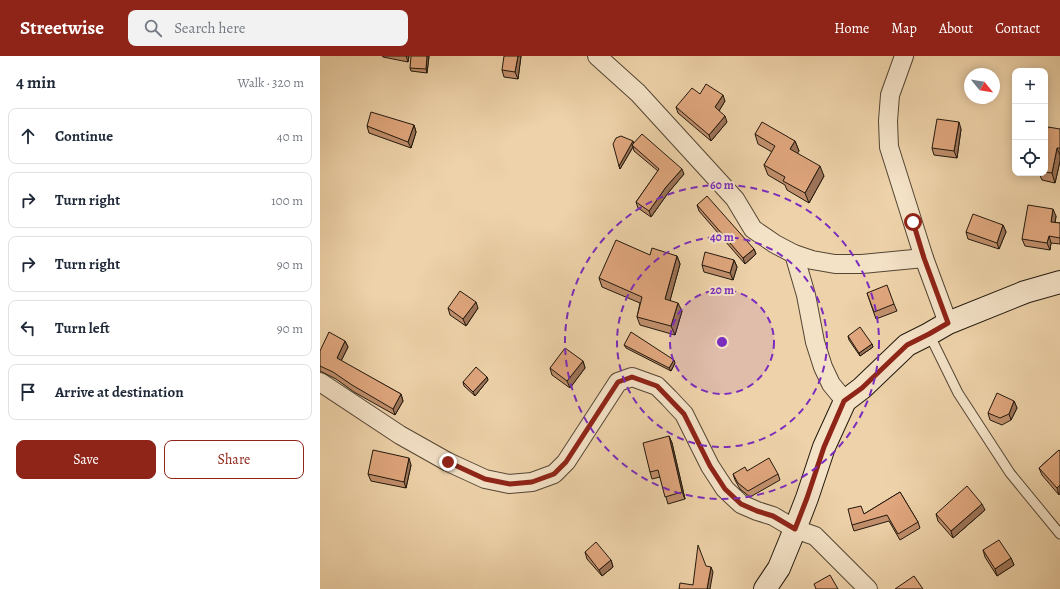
<!DOCTYPE html>
<meta charset="utf-8">
<style>
body{margin:0;font-family:Alegreya,serif;background:#f2f2f3;color:#1f2937}
.controls{position:absolute;right:12px;top:12px;display:grid;overflow:hidden;border-radius:8px;box-shadow:0 2px 10px #0003}
.controls button{width:36px;height:36px;display:grid;place-items:center;padding:0;border:0;border-bottom:1px solid #e0e1e3;background:#fff;color:#1f2937;font:20px sans-serif}
.compass{position:absolute;left:644px;top:12px;width:36px;height:36px;border-radius:50%;background:#fff;box-shadow:0 2px 10px #0003;rotate:120deg}
.stop{position:absolute;width:12px;height:12px;margin:-9px;border:3px solid #8f2418;border-radius:50%;background:#fff}
.stop.end{background:#8f2418;border-color:#fff;box-shadow:0 1px 4px #0008}
.list{margin:0;padding:0;list-style:none}
h2{display:flex;justify-content:space-between;align-items:center;height:52px;margin:0;padding:0 16px;font-size:17px}
h2 small{font-size:13px;font-weight:400;color:#747a83}
.list li{display:grid;grid-template-columns:26px 1fr auto;gap:12px;align-items:center;box-sizing:border-box;height:56px;margin:0 8px 8px;padding:0 8px;border:1px solid #e0e1e3;border-radius:8px}
.list b{display:block;font-size:15px;white-space:nowrap}
.list em{font-size:13px;font-style:normal;color:#747a83}
.actions{display:flex;gap:8px;padding:12px 16px}
.actions a{flex:1;padding:9px 0;border:1px solid #8f2418;border-radius:8px;text-align:center;font-size:14px;color:#8f2418}
.actions .main{background:#8f2418;color:#fff}
.icon{flex:none;width:22px;height:22px;fill:none;stroke:currentColor;stroke-width:2;stroke-linecap:round;stroke-linejoin:round}
.map{position:relative;flex:none;width:740px;height:533px;overflow:hidden}
header{display:flex;align-items:center;gap:24px;box-sizing:border-box;height:56px;padding:0 20px;background:#8f2418;color:#fff}
header strong{font-size:19px}
nav{display:flex;gap:22px;margin-inline-start:auto;font-size:14px}
.search{width:280px;height:36px;background:#f2f2f3;display:flex;align-items:center;gap:10px;box-sizing:border-box;padding:0 14px;border-radius:8px;color:#747a83;font-size:15px}
main{display:flex}
aside{flex:1;background:#fff}
.map>svg:first-child{display:block}
</style>
<header>
<strong>Streetwise</strong>
<div class="search"><svg class="icon" aria-label="search" viewBox="0 0 24 24"><circle cx="10" cy="10" r="6"/><path d="M15 15l6 6"/></svg>Search here</div>
<nav><a>Home</a><a>Map</a><a>About</a><a>Contact</a></nav>
</header>
<main>
<aside>
<h2>4 min<small>Walk · 320 m</small></h2>
<ul class="list">
<li><svg class="icon" aria-label="ahead" viewBox="0 0 24 24"><path d="M12 20V5M6 11l6-6 6 6"/></svg><div><b>Continue</b></div><em>40 m</em></li>
<li><svg class="icon" aria-label="right" viewBox="0 0 24 24"><path d="M7 20v-9h11M14 6l5 5-5 5"/></svg><div><b>Turn right</b></div><em>100 m</em></li>
<li><svg class="icon" aria-label="right" viewBox="0 0 24 24"><path d="M7 20v-9h11M14 6l5 5-5 5"/></svg><div><b>Turn right</b></div><em>90 m</em></li>
<li><svg class="icon" aria-label="left" viewBox="0 0 24 24"><path d="M17 20v-9H6M10 6l-5 5 5 5"/></svg><div><b>Turn left</b></div><em>90 m</em></li>
<li><svg class="icon" aria-label="arrive" viewBox="0 0 24 24"><path d="M6 21V4h12l-3 4 3 4H6"/></svg><div><b>Arrive at destination</b></div></li>
</ul>
<div class="actions"><a class="main">Save</a><a>Share</a></div>
</aside>
<div class="map">
<svg width="740" height="533" viewBox="0 0 740 533">
<rect width="100%" height="100%" fill="#eed2a9"/>
<filter id="stains"><feTurbulence type="fractalNoise" baseFrequency=".005" numOctaves="4"/><feColorMatrix values="0 0 0 0 .2 0 0 0 0 .09 0 0 0 0 .02 0 0 0 .5 -.17"/></filter>
<radialGradient id="worn" r=".72"><stop offset=".6" stop-color="#630" stop-opacity="0"/><stop offset="1" stop-color="#630" stop-opacity=".3"/></radialGradient>
<g fill="none" stroke-linecap="round" stroke-linejoin="round">
<defs>
<path id="lane" d="M609,278L638,337L690,417L740,478"/>
<g id="street">
<path d="M277,0L318,37L415,143L433,173L455,188L474,198L492,204L515,208H542L604,202"/>
<path d="M584,0L570,39L568,65L569,91L604,202L628,267"/>
<path d="M474,198L486,239L495,286L503,311L511,328L525,345"/>
<path d="M0,326L80,379L128,406L165,423L189,428L212,426L234,418L246,406L298,326L312,321L337,330L349,342L364,358L390,410L405,433L421,448L437,455L453,460L475,473L495,480L548,533"/>
</g>
<path id="secondary" d="M445,533L459,512L475,473L487,442L504,391L525,345L542,332L587,289L609,278L628,267L705,236L740,226"/>
</defs>
<use href="#lane" stroke="#544634" stroke-width="11"/>
<use href="#street" stroke="#544634" stroke-width="20"/>
<use href="#secondary" stroke="#21180d" stroke-width="24"/>
<use href="#lane" stroke="#f4e2c7" stroke-width="9"/>
<use href="#street" stroke="#f4e2c7" stroke-width="18"/>
<use href="#secondary" stroke="#f4e2c7" stroke-width="22"/>
</g>
<g fill="#c18f6c" stroke="#21180d">
<path d="M62,0H89L88,6L63,1Z"/>
<path d="M109,0L107,17L91,15L90,12Z"/>
<path d="M201,0L198,23L184,21L182,14Z"/>
<path d="M380,38L405,45L399,55L407,66L391,85L358,57L356,51Z"/>
<path d="M94,69L96,76L91,92L49,77L47,70Z"/>
<path d="M641,73L637,102L614,99L612,92Z"/>
<path d="M740,73V105L735,127L722,124L719,117H725V86Z"/>
<path d="M435,78L475,85L479,95L477,97L504,120L489,147L467,134L465,129L448,119L444,109L452,96L438,88Z"/>
<path d="M313,87L364,118L348,137L331,161L318,152L316,146L338,115L314,95L313,91L300,113L299,110Z"/>
<path d="M377,149L434,193L436,198L425,208L379,155Z"/>
<path d="M736,160L735,167H740V188L731,187L730,194L705,190L702,183Z"/>
<path d="M683,169L686,176L679,193L648,183L646,176Z"/>
<path d="M330,199L357,200L360,208L350,244L362,255L355,279L320,269L317,261L320,247L282,231L279,222Z"/>
<path d="M414,204L417,211L413,224L384,216L382,209Z"/>
<path d="M547,237L574,248L577,255L556,263Z"/>
<path d="M128,252H158L146,270L130,259Z"/>
<path d="M528,280L552,288L553,291L540,300L529,284Z"/>
<path d="M25,285L28,291L21,305L81,338L83,345L75,359L34,336L16,323L0,315V295Z"/>
<path d="M304,289L355,307L351,315L306,292Z"/>
<path d="M263,305L265,312L250,332L232,319L230,312Z"/>
<path d="M167,321L168,324L155,340L144,330L143,326Z"/>
<path d="M694,345L697,352L691,364L682,369L670,364L668,357Z"/>
<path d="M349,380L352,387L365,443L348,448L340,421L332,423L330,416Z"/>
<path d="M739,394V439L722,419L719,412Z"/>
<path d="M91,409L86,432L51,425L48,418Z"/>
<path d="M427,415L458,418L460,424L430,441L420,433L415,424L413,418Z"/>
<path d="M580,436L598,466L600,472L580,484L569,465L534,475L532,469L544,458Z"/>
<path d="M665,454L633,482L618,465L616,458Z"/>
<path d="M663,494L691,502L694,509L677,520L665,501Z"/>
<path d="M265,496L291,504L293,511L282,520L267,503Z"/>
</g>
<g fill="#9d7458" stroke="#21180d">
<path d="M86,0H89L88,6Z"/>
<path d="M107,0H109L107,17L106,13Z"/>
<path d="M198,0H201L198,23L195,16Z"/>
<path d="M403,39L405,45L397,58L395,51Z"/>
<path d="M405,60L407,66L391,85L389,79Z"/>
<path d="M639,66L641,73L637,102L634,95Z"/>
<path d="M94,69L96,76L91,92L88,86Z"/>
<path d="M313,85L314,88L312,89L313,91L300,113L299,110Z"/>
<path d="M475,85L479,95L474,103L470,93Z"/>
<path d="M737,92L740,99V105L735,127L732,117Z"/>
<path d="M500,110L504,120L489,147L485,137Z"/>
<path d="M362,113L364,118L348,137L331,161L329,155L346,131Z"/>
<path d="M733,153L736,160L734,173L731,166Z"/>
<path d="M683,169L686,176L679,193L677,187Z"/>
<path d="M729,180L731,187L730,194L727,187Z"/>
<path d="M434,193L436,198L425,208L423,202Z"/>
<path d="M357,200L360,208L348,252L345,243Z"/>
<path d="M414,204L417,211L413,224L410,217Z"/>
<path d="M156,246L158,252L146,270L143,263Z"/>
<path d="M358,247L362,255L355,279L351,270Z"/>
<path d="M25,285L28,291L19,309L17,302Z"/>
<path d="M552,288L553,291L540,300L539,297Z"/>
<path d="M354,304L355,307L351,315L349,312Z"/>
<path d="M263,305L265,312L250,332L247,325Z"/>
<path d="M167,321L168,324L155,340L153,336Z"/>
<path d="M81,338L83,345L75,359L73,353Z"/>
<path d="M694,345L697,352L691,364L689,358Z"/>
<path d="M349,380L352,387L365,443L362,436Z"/>
<path d="M89,402L91,409L86,432L84,426Z"/>
<path d="M740,429V438L739,439L737,432Z"/>
<path d="M662,448L665,454L633,482L631,475Z"/>
<path d="M691,502L694,509L677,520L675,513Z"/>
<path d="M291,504L293,511L282,520L279,514Z"/>
<path d="M391,511L393,516L390,533H387Z"/>
</g>
<g fill="#e0a67d" stroke="#21180d">
<path d="M91,0H107L106,13L90,12Z"/>
<path d="M184,0H198L195,16L182,14Z"/>
<path d="M386,28L403,39L395,51L405,60L389,79L356,51L372,32L380,38Z"/>
<path d="M51,56L94,69L88,86L47,70Z"/>
<path d="M617,63L639,66L634,95L612,92Z"/>
<path d="M442,66L475,85L470,93L500,110L485,137L463,125L465,121L444,109L455,90L435,78Z"/>
<path d="M728,71L740,73V92H737L732,117L725,116V86Z"/>
<path d="M322,78L362,113L346,131L329,155L316,146L339,113L312,89Z"/>
<path d="M301,80L313,85L299,110L293,88L296,82Z"/>
<path d="M387,140L434,193L423,202L377,149Z"/>
<path d="M708,149L733,153L731,166L740,167V182L729,180L727,187L702,183Z"/>
<path d="M653,158L683,169L677,187L646,176Z"/>
<path d="M296,184L330,199L332,192L357,200L345,243L358,247L351,270L317,261L322,241L279,222Z"/>
<path d="M385,196L414,204L410,217L382,209Z"/>
<path d="M567,229L574,248L554,256L547,237Z"/>
<path d="M140,235L156,246L143,263L128,252Z"/>
<path d="M540,271L552,288L539,297L528,280Z"/>
<path d="M9,276L25,285L17,302L81,338L73,353L32,329L13,316L0,310V295Z"/>
<path d="M311,276L354,304L349,312L304,289Z"/>
<path d="M245,292L263,305L247,325L230,312Z"/>
<path d="M156,311L167,321L153,336L143,326Z"/>
<path d="M677,337L694,345L689,358L680,362L668,357Z"/>
<path d="M349,380L362,436L345,441L338,414L330,416L323,387Z"/>
<path d="M53,394L89,402L84,426L48,418Z"/>
<path d="M739,394L740,395V429L737,432L719,412Z"/>
<path d="M449,402L458,418L428,435L418,427L413,418L425,411L427,415Z"/>
<path d="M647,430L662,448L631,475L616,458Z"/>
<path d="M580,436L598,466L578,478L567,459L532,469L528,453L541,450L544,458Z"/>
<path d="M679,484L691,502L675,513L663,494Z"/>
<path d="M276,486L291,504L279,514L265,496Z"/>
<path d="M378,489L386,510L391,511L387,533H359L360,527L373,529Z"/>
<path d="M510,519L518,533H496L494,528Z"/>
<path d="M594,520L603,533H575Z"/>
</g>
<g fill="none" stroke-linecap="round" stroke-linejoin="round">
<path stroke="#8f2418" stroke-width="5" d="M128,406L165,423L190,428L212,426L234,418L246,406L298,326L312,321L337,330L364,358L390,410L405,433L421,448L437,455L453,460L475,473L487,442L504,391L524,345L542,332L587,289L609,278L628,267L604,202L593,166"/>
</g>
<circle cx="402" cy="286" r="52" fill="#7b2cbf" fill-opacity=".12"/>
<g fill="none" stroke="#7b2cbf" stroke-width="2" stroke-dasharray="7 5">
<circle cx="402" cy="286" r="52"/>
<circle cx="402" cy="286" r="105"/>
<circle cx="402" cy="286" r="157"/>
</g>
<circle cx="402" cy="286" r="6" fill="#7b2cbf" stroke="#f4e2c7" stroke-width="2"/>
<g font-size="12" text-anchor="middle" font-weight="bold" fill="#7b2cbf" stroke="#f4e2c7" stroke-width="4" stroke-linejoin="round" paint-order="stroke">
<text x="402" y="133">60 m</text>
<text x="402" y="185">40 m</text>
<text x="402" y="238">20 m</text>
</g>
<rect width="100%" height="100%" filter="url(#stains)"/>
<rect width="100%" height="100%" fill="url(#worn)"/>
</svg>
<div class="controls">
<button>+</button>
<button>−</button>
<button><svg class="icon" aria-label="locate" viewBox="0 0 24 24"><circle cx="12" cy="12" r="6"/><path d="M12 2v4M12 18v4M2 12h4M18 12h4"/></svg></button>
</div>
<svg class="compass" viewBox="-18 -18 36 36"><path d="M0-13l5 13h-10z" fill="#e53935"/><path d="M0 13l5-13h-10z" fill="#747a83"/></svg>
<div class="stop" style="left:593px;top:166px"></div>
<div class="stop end" style="left:128px;top:406px"></div>
</div>
</main>
